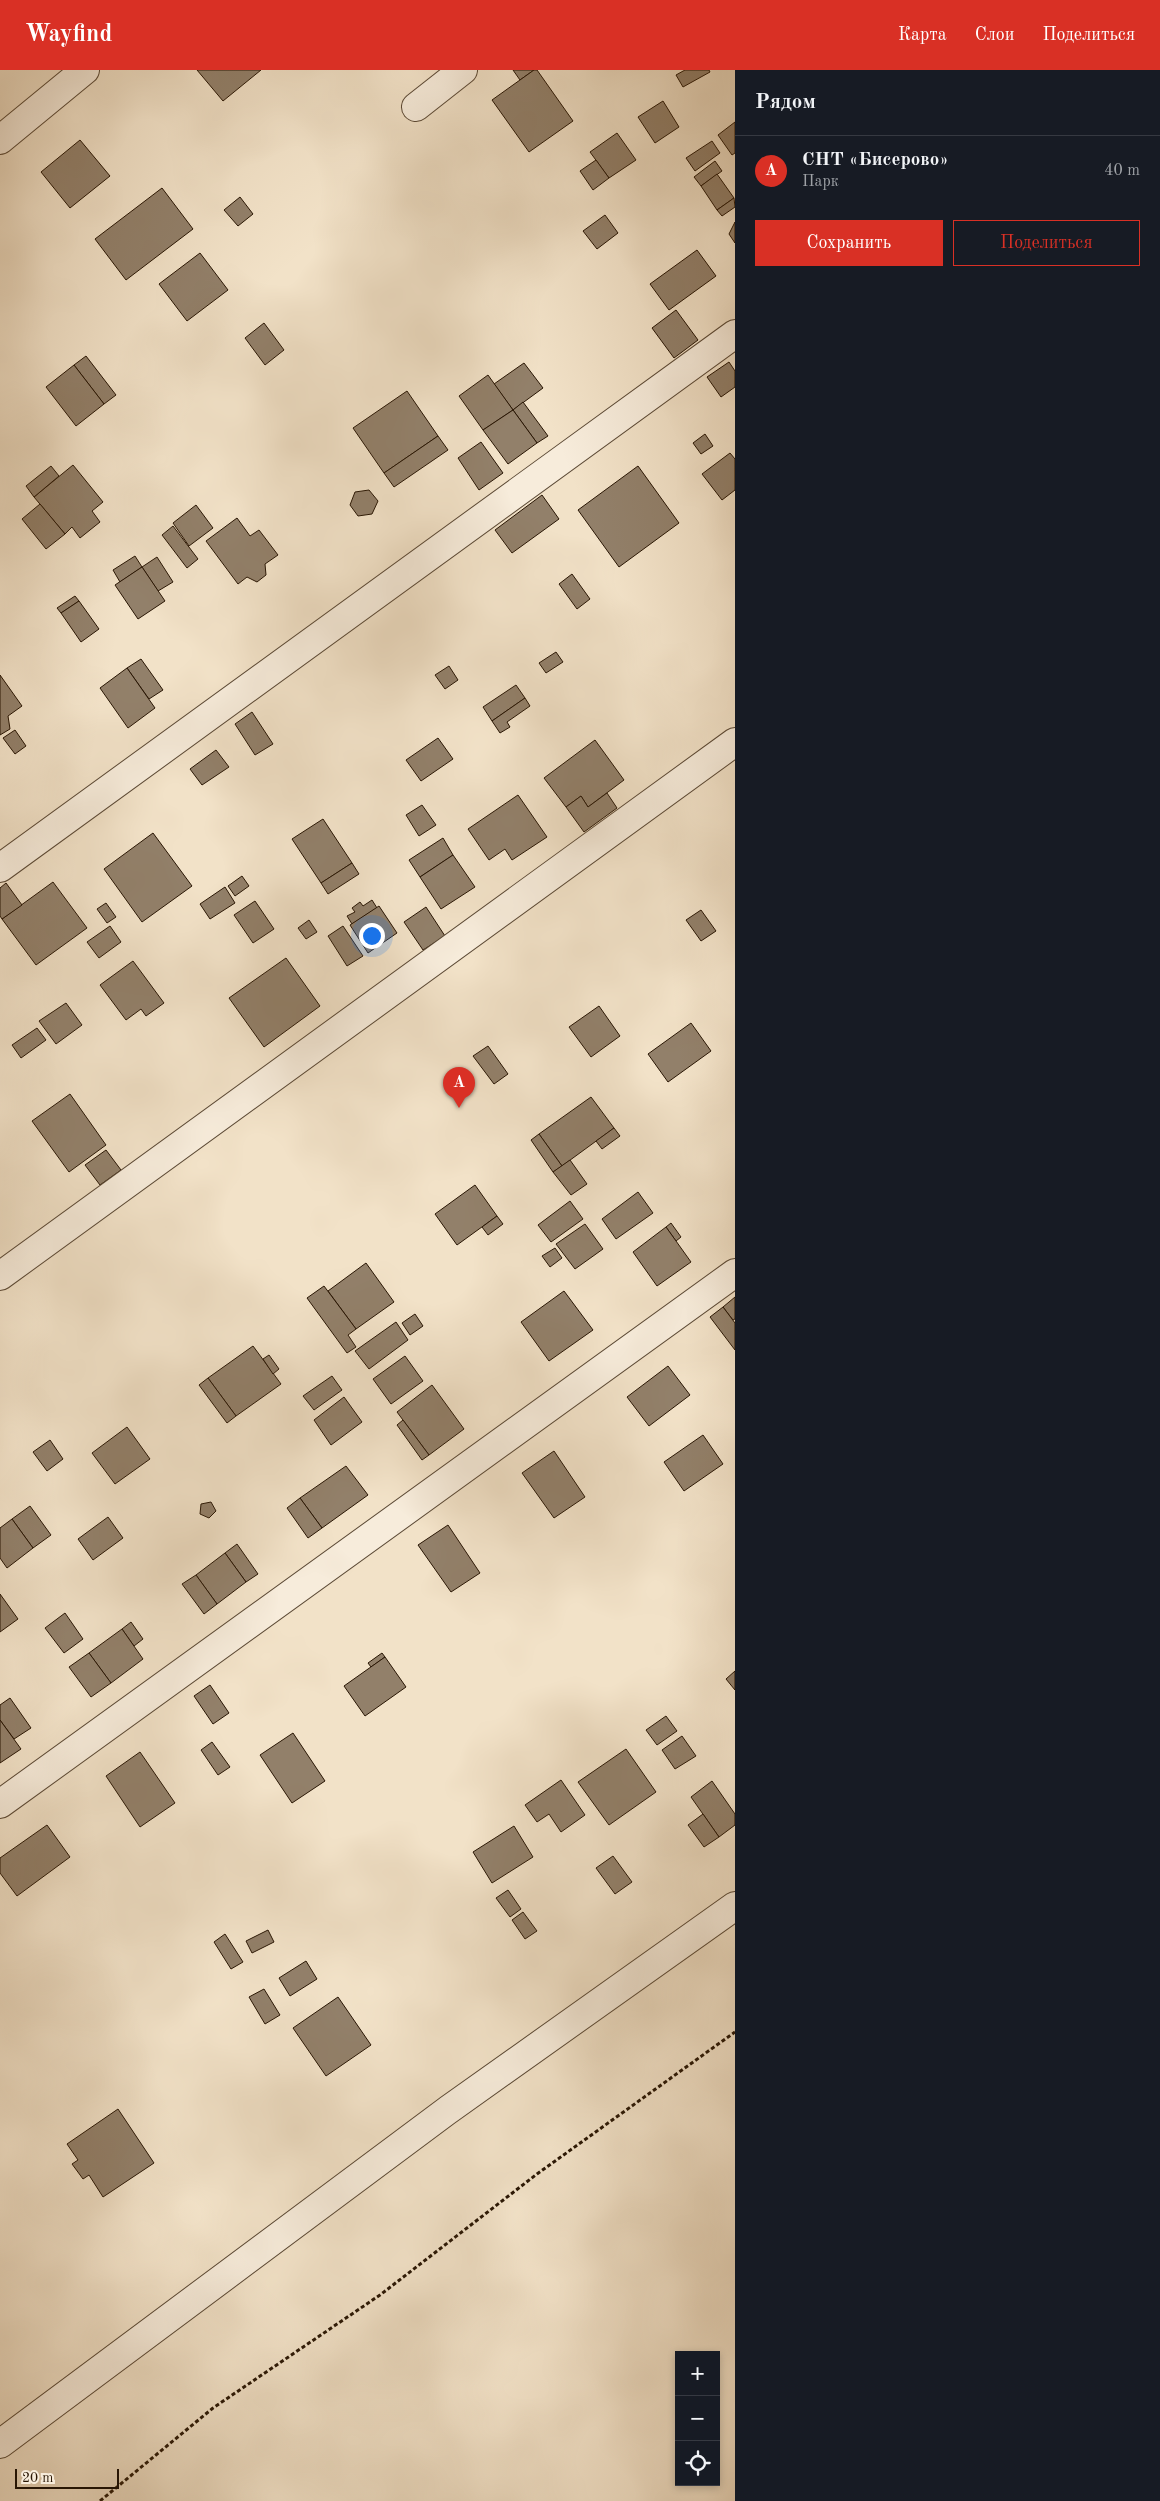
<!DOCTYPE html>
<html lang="ru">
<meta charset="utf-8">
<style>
body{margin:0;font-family:"Old Standard TT",serif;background:#20242c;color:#f1f3f6}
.controls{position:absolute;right:15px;bottom:15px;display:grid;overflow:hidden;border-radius:0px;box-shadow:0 2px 8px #0003}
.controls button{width:45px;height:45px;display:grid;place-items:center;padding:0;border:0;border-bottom:1px solid #363941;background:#171b24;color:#f1f3f6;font:25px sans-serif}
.scale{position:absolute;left:15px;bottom:12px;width:104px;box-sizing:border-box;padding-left:5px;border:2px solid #291604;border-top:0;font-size:14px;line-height:18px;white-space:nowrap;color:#291604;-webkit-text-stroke:4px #f7ecdb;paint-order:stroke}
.you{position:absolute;left:371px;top:865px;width:18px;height:18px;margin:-12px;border:4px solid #fff;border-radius:50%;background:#1a73e8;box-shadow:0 0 0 8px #1a73e833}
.badge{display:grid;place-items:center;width:32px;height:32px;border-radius:50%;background:#d93025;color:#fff;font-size:16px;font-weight:700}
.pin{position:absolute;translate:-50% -41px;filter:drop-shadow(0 1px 2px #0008)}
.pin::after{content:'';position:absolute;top:26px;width:18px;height:15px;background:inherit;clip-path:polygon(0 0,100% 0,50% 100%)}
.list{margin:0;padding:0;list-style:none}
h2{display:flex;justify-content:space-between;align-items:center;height:65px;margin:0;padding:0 20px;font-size:21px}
h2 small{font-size:16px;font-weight:400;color:#9ea1a6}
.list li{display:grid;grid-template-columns:32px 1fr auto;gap:15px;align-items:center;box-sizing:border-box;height:70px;padding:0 20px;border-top:1px solid #363941}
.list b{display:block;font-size:19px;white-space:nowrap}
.list p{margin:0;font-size:16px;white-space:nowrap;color:#9ea1a6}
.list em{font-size:16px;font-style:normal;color:#9ea1a6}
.actions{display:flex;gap:10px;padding:15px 20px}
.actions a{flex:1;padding:11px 0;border:1px solid #d93025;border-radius:0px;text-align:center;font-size:18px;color:#d93025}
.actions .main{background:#d93025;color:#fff}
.icon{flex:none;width:28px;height:28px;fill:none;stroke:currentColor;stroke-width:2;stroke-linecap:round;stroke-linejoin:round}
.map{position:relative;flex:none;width:735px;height:2431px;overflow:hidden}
header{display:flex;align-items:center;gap:30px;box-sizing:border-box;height:70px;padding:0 25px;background:#d93025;color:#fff}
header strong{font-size:24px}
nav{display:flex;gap:28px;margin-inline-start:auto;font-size:18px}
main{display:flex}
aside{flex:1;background:#171b24}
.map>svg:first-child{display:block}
</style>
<header>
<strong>Wayfind</strong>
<nav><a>Карта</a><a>Слои</a><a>Поделиться</a></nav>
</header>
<main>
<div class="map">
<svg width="735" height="2431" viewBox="0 0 735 2431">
<rect width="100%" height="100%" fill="#f2e2c8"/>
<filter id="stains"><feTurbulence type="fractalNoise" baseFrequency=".004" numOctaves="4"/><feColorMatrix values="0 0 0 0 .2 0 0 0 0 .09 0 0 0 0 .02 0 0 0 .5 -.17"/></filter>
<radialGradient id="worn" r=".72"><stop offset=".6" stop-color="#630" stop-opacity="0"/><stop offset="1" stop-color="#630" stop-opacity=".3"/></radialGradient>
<g fill="#92806a" stroke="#291604">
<path d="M197,0H261L223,31Z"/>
<path d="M513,0H534L520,10Z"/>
<path d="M534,0H537L573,51L529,82L492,30Z"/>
<path d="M685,0H709L710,2L683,17L676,5Z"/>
<path d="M663,31L679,57L655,73L638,47Z"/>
<path d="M735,52V83L732,85L718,65Z"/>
<path d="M617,63L636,90L609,108L590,82Z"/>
<path d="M80,70L110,106L70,138L41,102Z"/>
<path d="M712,71L720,83L695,101L686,88Z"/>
<path d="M596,90L609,108L593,120L580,101Z"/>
<path d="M715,91L722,101L701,116L694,107Z"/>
<path d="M717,104L734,128L717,140L701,116Z"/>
<path d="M162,118L193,159L126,210L95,169Z"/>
<path d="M240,127L253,144L238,156L224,140Z"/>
<path d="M734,128L735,137L722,146L717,140Z"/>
<path d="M605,145L618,163L597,179L583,161Z"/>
<path d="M735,152V173L729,164Z"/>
<path d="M697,180L716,206L669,240L650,214Z"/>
<path d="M200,183L228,220L187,251L159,214Z"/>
<path d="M676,240L698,270L674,288L652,258Z"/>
<path d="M264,253L284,280L265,295L245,268Z"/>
<path d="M86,286L116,325L104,334L74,295Z"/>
<path d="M729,292L735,301V317L721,327L707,307Z"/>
<path d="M524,293L543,318L513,340L494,314Z"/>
<path d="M74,295L104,334L76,356L46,317Z"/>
<path d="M488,305L513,340L483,360L459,326Z"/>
<path d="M407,321L438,366L384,403L353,358Z"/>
<path d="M523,332L548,366L537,373L513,340Z"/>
<path d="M513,340L537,373L508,394L483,360Z"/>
<path d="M705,364L713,376L701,384L693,373Z"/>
<path d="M438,366L448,380L394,417L384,403Z"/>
<path d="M481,372L503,403L479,420L458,388Z"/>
<path d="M730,383L735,389V420L722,430L702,404Z"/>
<path d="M73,395L103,432L92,441L100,452L80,468L72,457L65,464L34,427Z"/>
<path d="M51,396L59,406L34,427L26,416Z"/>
<path d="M638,396L679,453L619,497L578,440Z"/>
<path d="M369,420L378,431L372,444L358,446L350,435L355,422Z"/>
<path d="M542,425L559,449L512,483L495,460Z"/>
<path d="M40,434L65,464L46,479L22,449Z"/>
<path d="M196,435L213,458L189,476L173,453Z"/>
<path d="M237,448L250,466L259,460L278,485L265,494L266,505L257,512L247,507L238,514L206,471Z"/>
<path d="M173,456L198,489L187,498L162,465Z"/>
<path d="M135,486L142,497L120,512L113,500Z"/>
<path d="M157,487L173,512L158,521L142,497Z"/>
<path d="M142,497L165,531L138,549L115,515Z"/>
<path d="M572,504L590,529L577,539L559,514Z"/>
<path d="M75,526L79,531L61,543L57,538Z"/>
<path d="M79,531L99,559L81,572L61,543Z"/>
<path d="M556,582L563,592L546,603L539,593Z"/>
<path d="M141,589L163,620L149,629L127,598Z"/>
<path d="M449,596L458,610L445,619L435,605Z"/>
<path d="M127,598L155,638L128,658L100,618Z"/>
<path d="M0,605L22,636L8,646L10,659L0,665Z"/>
<path d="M516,615L525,628L492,651L483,637Z"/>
<path d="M525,628L530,636L507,652L510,657L500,663L492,651Z"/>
<path d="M252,642L273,674L255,685L235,654Z"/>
<path d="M15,660L26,676L15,684L3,668Z"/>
<path d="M438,668L453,689L421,711L406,690Z"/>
<path d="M595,670L624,710L588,737L581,726L566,737L544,708Z"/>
<path d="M216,680L229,697L202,715L190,699Z"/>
<path d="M607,723L617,738L584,762L566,737L581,726L588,737Z"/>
<path d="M518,725L547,767L512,790L505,779L489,790L468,759Z"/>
<path d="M422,735L436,755L419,766L406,745Z"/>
<path d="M323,749L352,793L321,813L292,769Z"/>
<path d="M153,763L192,816L142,852L104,799Z"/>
<path d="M443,768L453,785L420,807L409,790Z"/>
<path d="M453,785L475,817L441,839L420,807Z"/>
<path d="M352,793L359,804L328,824L321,813Z"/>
<path d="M242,806L249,816L235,826L228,816Z"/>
<path d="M53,812L87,858L36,895L2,849Z"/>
<path d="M6,813L22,835L2,849L0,846V818Z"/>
<path d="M225,817L235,833L210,849L200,834Z"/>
<path d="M372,830L377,838L352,854L347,846L355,842L352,838L360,832L363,836Z"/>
<path d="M255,831L274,859L253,873L234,845Z"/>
<path d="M106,833L116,847L107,853L97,839Z"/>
<path d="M379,836L397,863L368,883L350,855Z"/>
<path d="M426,837L445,866L423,880L404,852Z"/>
<path d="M701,840L716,861L701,871L686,850Z"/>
<path d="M309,850L317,862L306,869L298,858Z"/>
<path d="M110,856L121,872L99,888L87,872Z"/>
<path d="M343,856L363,886L347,896L328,866Z"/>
<path d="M286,888L320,936L264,977L229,928Z"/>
<path d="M133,891L164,933L146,946L141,939L126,950L100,915Z"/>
<path d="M66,933L82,955L56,974L39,951Z"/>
<path d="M599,936L620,966L591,987L569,957Z"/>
<path d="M691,953L711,981L668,1012L648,984Z"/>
<path d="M37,958L46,970L21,988L12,975Z"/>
<path d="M488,976L508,1004L494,1014L473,986Z"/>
<path d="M70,1024L106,1075L69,1102L32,1051Z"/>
<path d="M591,1027L614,1058L562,1096L539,1064Z"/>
<path d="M614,1058L620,1066L602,1079L596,1071Z"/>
<path d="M539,1064L562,1096L553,1102L531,1070Z"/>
<path d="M106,1080L121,1100L100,1115L85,1095Z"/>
<path d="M570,1090L587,1114L571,1125L553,1102Z"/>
<path d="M475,1115L497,1146L457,1175L435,1144Z"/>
<path d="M638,1122L653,1143L616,1169L602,1149Z"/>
<path d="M570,1131L583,1149L551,1172L538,1155Z"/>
<path d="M497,1146L503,1154L488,1165L482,1157Z"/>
<path d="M671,1153L681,1167L676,1171L666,1157Z"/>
<path d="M585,1154L603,1179L575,1199L556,1174Z"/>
<path d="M666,1157L691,1192L657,1216L633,1182Z"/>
<path d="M555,1178L562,1188L550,1197L542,1186Z"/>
<path d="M366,1193L394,1232L356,1259L328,1221Z"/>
<path d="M324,1216L356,1259L348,1265L356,1277L347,1283L307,1228Z"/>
<path d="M564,1221L593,1260L549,1291L521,1252Z"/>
<path d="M735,1227V1249L733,1250L723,1237Z"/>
<path d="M723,1237L735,1253V1280L710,1247Z"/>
<path d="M415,1244L423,1256L410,1265L402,1253Z"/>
<path d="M396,1252L408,1270L369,1299L355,1281Z"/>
<path d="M253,1276L281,1314L236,1346L208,1308Z"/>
<path d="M269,1285L279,1299L273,1304L263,1289Z"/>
<path d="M405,1286L423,1311L391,1334L373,1309Z"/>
<path d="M668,1296L690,1325L649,1356L627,1327Z"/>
<path d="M332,1306L342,1320L314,1340L303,1326Z"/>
<path d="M208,1308L236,1346L227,1353L199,1315Z"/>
<path d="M432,1315L464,1359L429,1385L397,1342Z"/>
<path d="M344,1327L362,1352L331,1375L314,1350Z"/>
<path d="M403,1350L429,1385L422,1390L397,1355Z"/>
<path d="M127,1357L150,1389L115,1414L92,1383Z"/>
<path d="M703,1365L723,1394L684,1421L664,1392Z"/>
<path d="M50,1370L63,1389L47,1401L33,1382Z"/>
<path d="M554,1381L585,1427L554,1448L522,1403Z"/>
<path d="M346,1396L368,1425L322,1458L300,1428Z"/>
<path d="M300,1428L322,1458L308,1468L287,1438Z"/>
<path d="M211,1432L216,1441L209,1448L200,1444L201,1434Z"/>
<path d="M30,1436L51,1465L33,1478L12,1449Z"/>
<path d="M108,1447L123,1468L93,1490L78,1469Z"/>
<path d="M12,1449L33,1478L7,1498L0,1488V1458Z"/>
<path d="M448,1455L480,1503L451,1522L418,1475Z"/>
<path d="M237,1474L258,1504L246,1512L225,1483Z"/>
<path d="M225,1483L246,1512L217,1534L196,1505Z"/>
<path d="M196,1505L217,1534L204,1544L182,1514Z"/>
<path d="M0,1524L18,1549L0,1562Z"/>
<path d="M65,1543L83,1569L64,1583L45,1558Z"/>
<path d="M131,1552L143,1569L134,1576L122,1559Z"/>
<path d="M122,1559L143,1589L111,1613L89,1583Z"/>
<path d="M89,1583L111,1613L91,1627L69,1597Z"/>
<path d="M382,1583L385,1587L371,1597L368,1593Z"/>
<path d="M385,1587L406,1617L365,1646L344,1616Z"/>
<path d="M735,1601V1620L726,1609Z"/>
<path d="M210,1615L229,1643L213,1654L194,1626Z"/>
<path d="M10,1628L31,1658L14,1669L0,1650V1635Z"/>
<path d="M666,1646L677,1661L657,1675L646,1660Z"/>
<path d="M0,1650L21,1679L0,1693Z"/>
<path d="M293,1663L325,1711L292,1733L260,1685Z"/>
<path d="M682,1666L696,1686L675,1699L662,1680Z"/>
<path d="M212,1672L230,1697L218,1705L201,1680Z"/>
<path d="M626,1679L656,1722L609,1755L578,1712Z"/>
<path d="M140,1682L175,1733L140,1757L106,1706Z"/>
<path d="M561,1710L585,1745L561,1762L549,1744L537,1752L525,1735Z"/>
<path d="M712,1711L735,1744V1755L719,1767L691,1727Z"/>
<path d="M703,1744L719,1767L704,1777L688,1755Z"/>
<path d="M47,1755L70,1787L17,1826L0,1803V1788Z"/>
<path d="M514,1756L533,1787L492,1813L473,1782Z"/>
<path d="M613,1786L632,1812L615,1824L596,1798Z"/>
<path d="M508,1820L521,1839L510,1847L496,1828Z"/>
<path d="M523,1842L537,1861L525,1869L512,1850Z"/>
<path d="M268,1860L274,1872L252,1883L246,1871Z"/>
<path d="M225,1864L243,1892L231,1899L214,1872Z"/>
<path d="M306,1891L317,1909L290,1926L279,1908Z"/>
<path d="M264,1919L280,1945L265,1954L249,1927Z"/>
<path d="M338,1927L371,1975L326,2006L293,1958Z"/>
<path d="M118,2039L154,2093L103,2127L89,2105L83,2109L72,2094L78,2090L67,2074Z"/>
</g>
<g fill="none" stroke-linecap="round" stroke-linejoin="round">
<defs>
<g id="minor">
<path d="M416,37L463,0"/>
<path d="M0,70L85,0"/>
<path d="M0,798L735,264"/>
<path d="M0,1206L735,672"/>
<path d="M0,1734L735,1203"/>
<path d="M0,2374L448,2040L735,1836"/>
</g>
</defs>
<use href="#minor" stroke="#5b4935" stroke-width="30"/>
<path stroke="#291604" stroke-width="3" stroke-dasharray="4 2.5" stroke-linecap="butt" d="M100,2431L213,2338L380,2225L537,2104L735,1962"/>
<use href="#minor" stroke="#f7ecdb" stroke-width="28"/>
</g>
<rect width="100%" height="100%" filter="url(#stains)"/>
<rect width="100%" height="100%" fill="url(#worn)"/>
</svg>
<div class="controls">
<button>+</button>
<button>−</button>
<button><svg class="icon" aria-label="locate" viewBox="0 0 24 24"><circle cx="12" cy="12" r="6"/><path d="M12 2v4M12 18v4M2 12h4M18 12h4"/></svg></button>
</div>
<div class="scale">20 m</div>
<div class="you"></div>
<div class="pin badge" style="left:459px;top:1038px">A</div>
</div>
<aside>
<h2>Рядом<small></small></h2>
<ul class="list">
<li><span class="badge">A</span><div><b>СНТ «Бисерово»</b><p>Парк</p></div><em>40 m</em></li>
</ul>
<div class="actions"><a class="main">Сохранить</a><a>Поделиться</a></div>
</aside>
</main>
